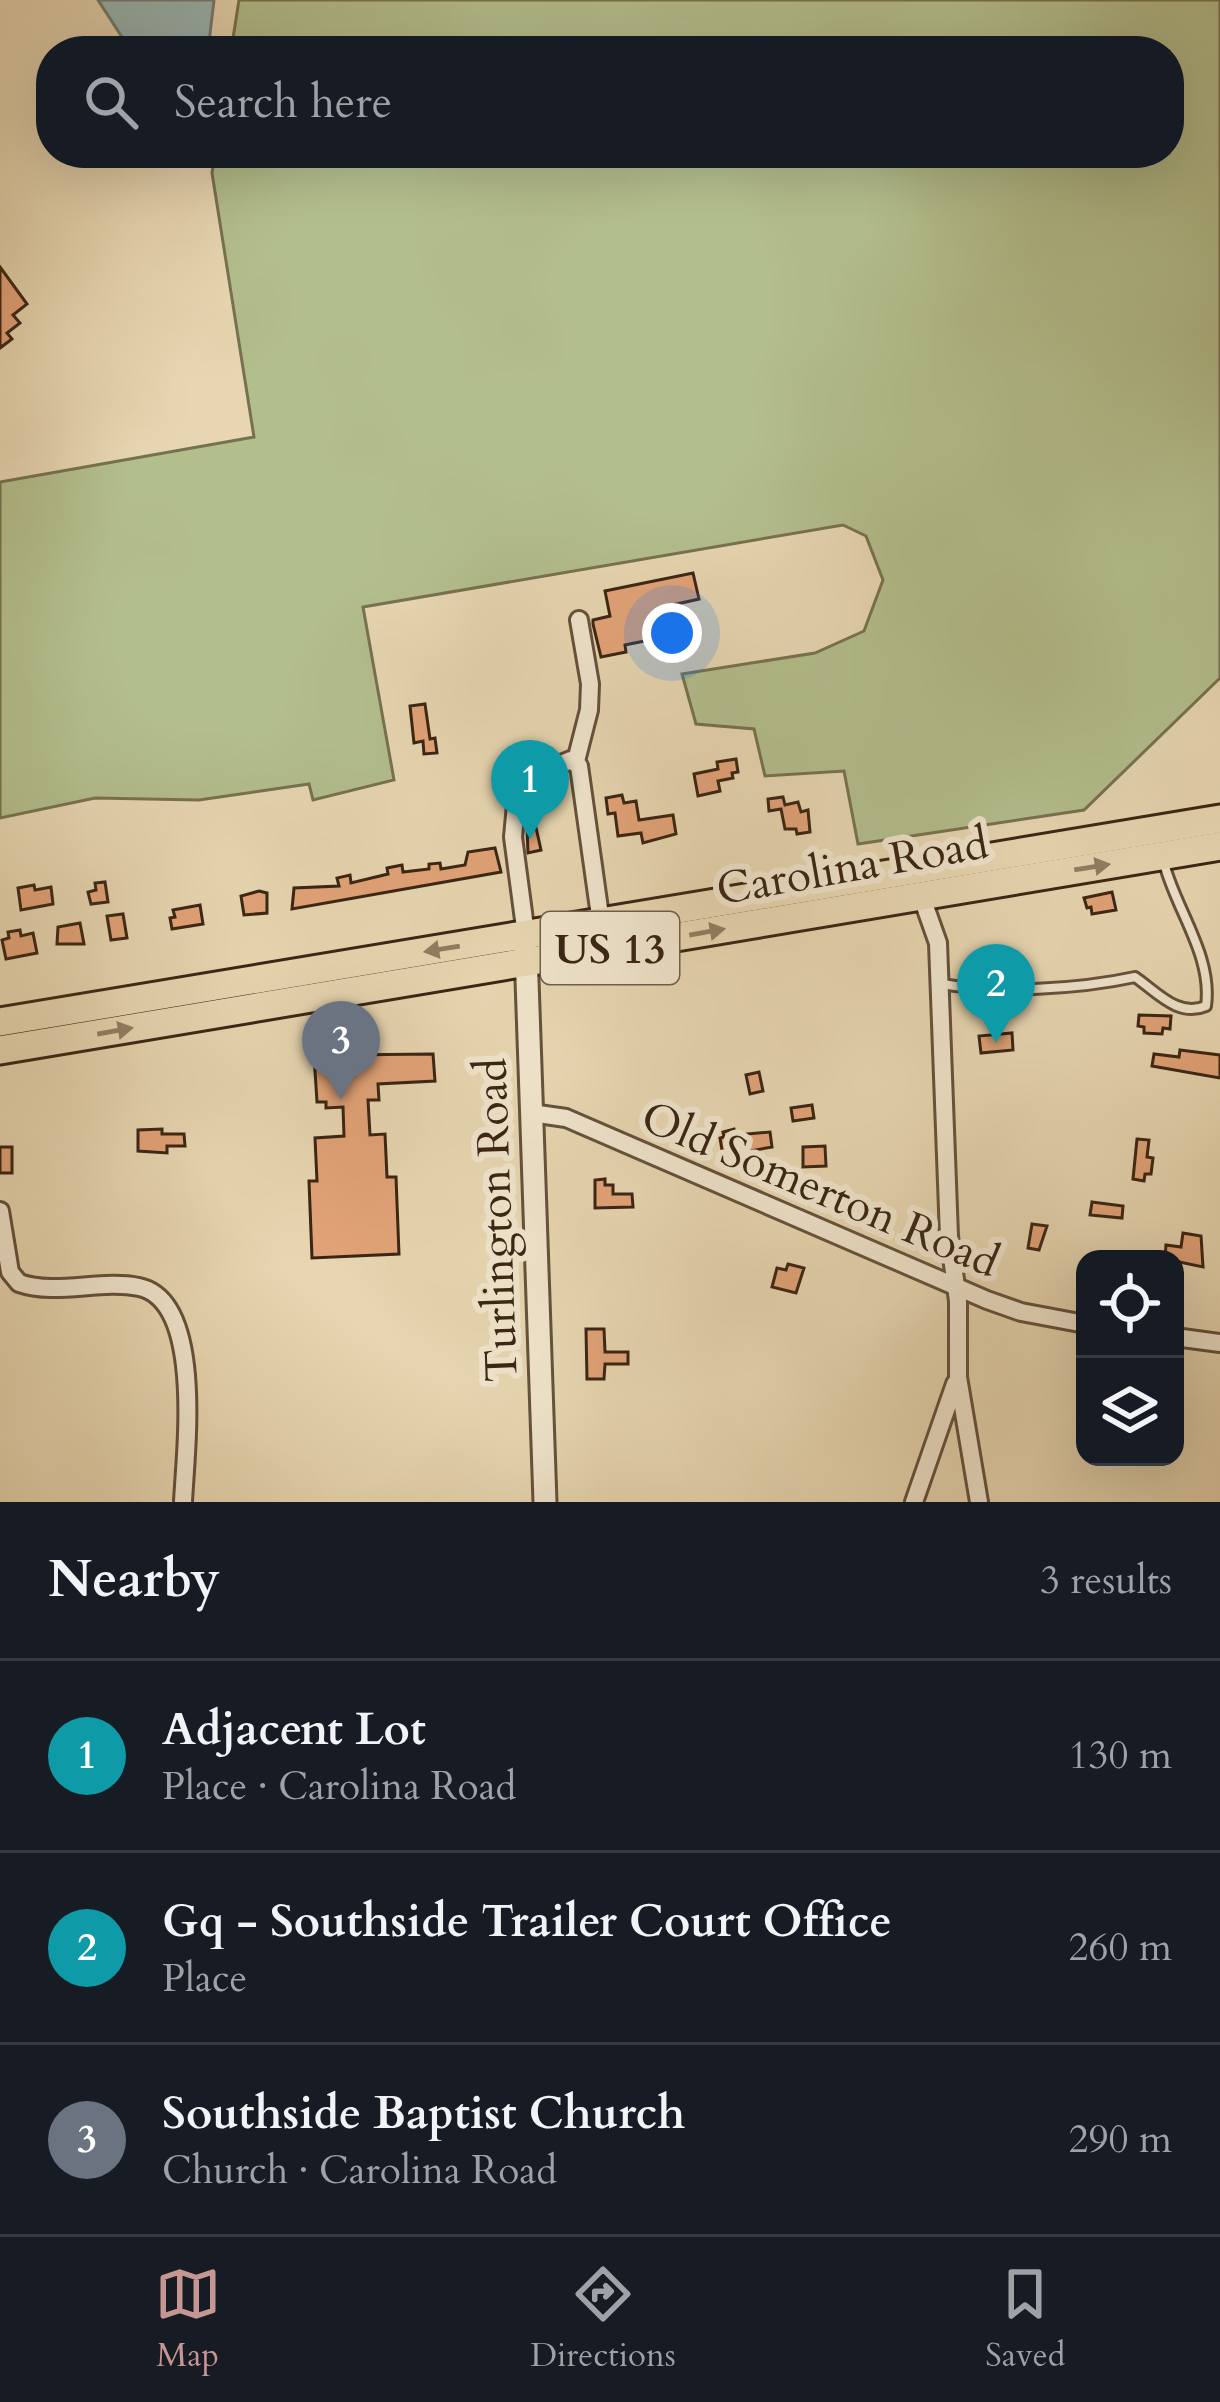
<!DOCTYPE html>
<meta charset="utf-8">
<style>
body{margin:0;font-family:Cardo,serif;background:#242831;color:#f1f3f6}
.controls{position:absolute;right:36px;bottom:36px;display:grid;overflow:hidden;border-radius:24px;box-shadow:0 12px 48px #0002}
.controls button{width:108px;height:108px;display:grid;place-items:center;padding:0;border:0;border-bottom:3px solid #363941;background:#171b24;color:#f1f3f6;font:60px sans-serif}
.you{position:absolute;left:672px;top:633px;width:42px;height:42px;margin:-30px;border:9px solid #fff;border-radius:50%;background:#1a73e8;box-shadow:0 0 0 18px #1a73e833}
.badge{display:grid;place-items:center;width:78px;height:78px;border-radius:50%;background:#c59692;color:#fff;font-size:39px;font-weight:700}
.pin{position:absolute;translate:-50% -99px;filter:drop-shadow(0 3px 6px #0008)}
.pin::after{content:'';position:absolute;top:63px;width:42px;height:36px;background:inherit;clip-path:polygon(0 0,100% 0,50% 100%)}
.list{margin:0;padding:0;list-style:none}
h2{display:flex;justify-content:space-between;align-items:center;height:156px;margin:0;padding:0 48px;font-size:51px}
h2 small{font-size:39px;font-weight:400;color:#9ea1a6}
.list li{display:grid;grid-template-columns:78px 1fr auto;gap:36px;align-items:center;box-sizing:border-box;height:192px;padding:0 48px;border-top:3px solid #363941}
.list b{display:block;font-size:45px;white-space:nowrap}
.list p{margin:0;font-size:39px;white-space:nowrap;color:#9ea1a6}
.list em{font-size:39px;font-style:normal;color:#9ea1a6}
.icon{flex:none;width:66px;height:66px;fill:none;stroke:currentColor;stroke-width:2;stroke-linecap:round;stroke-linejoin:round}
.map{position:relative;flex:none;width:1220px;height:1502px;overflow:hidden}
.search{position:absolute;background:#171b24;box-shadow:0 12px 48px #0002;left:36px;right:36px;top:36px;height:132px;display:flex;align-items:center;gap:30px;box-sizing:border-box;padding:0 42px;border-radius:48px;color:#9ea1a6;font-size:45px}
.sheet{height:732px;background:#171b24}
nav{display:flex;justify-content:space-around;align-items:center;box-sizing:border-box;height:168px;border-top:3px solid #363941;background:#171b24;font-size:33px;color:#9ea1a6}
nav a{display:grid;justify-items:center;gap:6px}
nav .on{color:#c59692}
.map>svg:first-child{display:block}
</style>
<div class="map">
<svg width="1220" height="1502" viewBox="0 0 1220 1502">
<rect width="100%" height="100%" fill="#e7d6b1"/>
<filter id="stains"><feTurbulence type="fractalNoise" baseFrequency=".00167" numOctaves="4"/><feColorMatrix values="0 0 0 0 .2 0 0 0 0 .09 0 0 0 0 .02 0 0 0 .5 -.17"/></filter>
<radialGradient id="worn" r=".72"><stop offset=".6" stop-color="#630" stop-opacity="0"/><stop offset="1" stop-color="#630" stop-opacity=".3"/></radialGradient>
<path fill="#b3be8d" stroke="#767250" stroke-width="3" d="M239,0H1220V678L1084,810L858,844L844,771L765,776L754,729L696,724L682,674L815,653L864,631L883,580L866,536L843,525L363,607L394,780L313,800L309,784L199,800L95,798L0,818V482L254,437L212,173L215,153H1169V51H231Z"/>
<path fill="#9ab7b5" stroke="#747d75" stroke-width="3" d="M98,0H214L208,51H131Z"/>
<g fill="#e2a378" stroke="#3a2514" stroke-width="3">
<path d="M0,267L27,304L13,315L20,323L7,333L12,339L0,348Z"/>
<path d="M693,573L699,599L668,606L674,635L625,645L626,652L601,657L593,624V620L610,616L605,591Z"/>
<path d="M425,704L430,739L435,738L437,753L424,754L423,741L414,743L410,706Z"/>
<path d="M736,759L738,772L732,773L733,778L718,781L720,791L698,796L694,774L718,769L717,762Z"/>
<path d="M622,795L624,803L636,801L639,820L673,815L676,834L643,843L641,833L618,836L615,813L608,814L606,798Z"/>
<path d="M783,797L785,805L798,802L801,812L808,810L810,832L797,834L796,829H785L781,809L769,811L768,799Z"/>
<path d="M535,823L541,850L528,853L527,825Z"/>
<path d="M495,848L501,872L292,909L294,888L339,886L337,878L350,875L351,883L388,874L387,868L402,865L403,872L429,869V864L440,863L441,869L465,865L468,852Z"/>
<path d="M105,882L108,902L91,904L88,892L96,890L95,883Z"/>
<path d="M34,885L35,890L51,887L53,904L21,910L18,888Z"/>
<path d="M259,891L267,893V913L244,915L241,896Z"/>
<path d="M1112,892L1116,910L1092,914L1091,907L1087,908L1084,898Z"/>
<path d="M200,905L203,924L172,929L170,918L175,917L173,910Z"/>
<path d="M123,914L127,938L111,940L107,916Z"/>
<path d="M80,923L84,944H57L58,927Z"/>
<path d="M20,930L21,936L33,933L37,953L6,959L2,940L9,938L8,932Z"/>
<path d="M1139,1015L1171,1016L1170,1029L1163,1028L1162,1034L1144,1033V1027L1138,1026Z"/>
<path d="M1012,1033L1013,1050L981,1053L979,1036Z"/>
<path d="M338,1036L341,1055L433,1054L435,1081L378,1084L379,1100H368L370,1135L385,1134L387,1177H396L399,1254L312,1258L309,1181H317L315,1138L344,1136L343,1107L326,1108V1102H317L313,1039Z"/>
<path d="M1180,1050L1220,1055V1078L1152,1066L1154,1054L1179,1057Z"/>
<path d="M759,1072L763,1091L750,1094L746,1075Z"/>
<path d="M812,1105L814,1118L793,1121L791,1108Z"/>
<path d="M162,1129V1134H184L185,1146H167V1153L138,1151V1130Z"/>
<path d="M734,1129L736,1135L770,1132L772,1147L723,1156L720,1138L724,1137L723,1132Z"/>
<path d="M1137,1139L1149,1140L1147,1157L1153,1158L1151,1174H1145L1144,1181L1133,1179Z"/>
<path d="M825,1146L826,1166L803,1167V1147Z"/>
<rect x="0" y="1147" width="12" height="26"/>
<path d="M605,1179V1185H613V1194H632L633,1207L595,1208V1180Z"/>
<path d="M1092,1202L1123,1206L1122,1218L1090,1215Z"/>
<path d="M1032,1224L1047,1226L1039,1250L1028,1248Z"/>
<path d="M1183,1233L1201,1236L1203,1267L1165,1259L1166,1245L1181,1247Z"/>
<path d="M788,1264L804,1268L796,1293L772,1287L777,1268L786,1270Z"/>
<path d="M586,1329H604L605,1352H628V1364H605L604,1379H587Z"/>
</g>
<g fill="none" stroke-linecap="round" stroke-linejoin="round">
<defs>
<path id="service" d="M942,984C997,994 1080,989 1135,977C1157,992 1178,1018 1206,1006C1213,956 1176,910 1164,863"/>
<g id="minor">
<path d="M576,761L589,710L590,684L579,620"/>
<path d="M921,895L938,943L949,1236L958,1301V1377L979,1502"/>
<path d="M526,935L513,837L517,794L542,772L571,760L579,766L601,923"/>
<path d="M531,1113L566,1118L987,1300L1021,1312L1085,1324"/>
<path d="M0,1211L10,1272L19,1283C57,1296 100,1279 139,1287C205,1301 185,1455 183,1502"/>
<path d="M1175,1337L1220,1343"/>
<path d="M914,1502L955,1384"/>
</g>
<path id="tertiary" d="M526,951L545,1502"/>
<g id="trunk">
<path d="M0,1022L1220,819"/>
<path d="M0,1050L1220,846"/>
</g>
</defs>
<use href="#service" stroke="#65513b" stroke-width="14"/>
<use href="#minor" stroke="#65513b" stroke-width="22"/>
<use href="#tertiary" stroke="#65513b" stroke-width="27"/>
<use href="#trunk" stroke="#3a2514" stroke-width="33"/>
<use href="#service" stroke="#efe4cc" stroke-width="8"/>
<use href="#minor" stroke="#efe4cc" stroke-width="16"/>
<use href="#tertiary" stroke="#efe4cc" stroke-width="21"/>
<use href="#trunk" stroke="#e7d6b1" stroke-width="27"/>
</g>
<defs><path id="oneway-solid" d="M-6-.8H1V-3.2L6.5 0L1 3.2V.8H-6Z" transform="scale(3)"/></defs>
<g fill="#907e62">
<use href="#oneway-solid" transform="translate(1092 867) rotate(-9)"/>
<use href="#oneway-solid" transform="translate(707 932) rotate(-10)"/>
<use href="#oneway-solid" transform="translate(442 949) rotate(171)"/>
<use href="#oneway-solid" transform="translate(115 1031) rotate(-10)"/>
</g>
<g text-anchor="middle" stroke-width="12" stroke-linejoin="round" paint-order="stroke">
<rect fill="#efe4cc" stroke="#705e4b" stroke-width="3" x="541" y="912" width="138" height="72" rx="9"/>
<g font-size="42" font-weight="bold" fill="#3a2514">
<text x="610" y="963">US 13</text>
</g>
<g font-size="45" fill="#3a2514" stroke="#efe4cc">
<text transform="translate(852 865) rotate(-10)" y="16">Carolina Road</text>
<text transform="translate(821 1188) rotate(23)" y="16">Old Somerton Road</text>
<text transform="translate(495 1220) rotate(-92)" y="16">Turlington Road</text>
</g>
</g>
<rect width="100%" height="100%" filter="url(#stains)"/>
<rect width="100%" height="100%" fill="url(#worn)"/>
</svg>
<div class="controls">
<button><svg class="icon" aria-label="locate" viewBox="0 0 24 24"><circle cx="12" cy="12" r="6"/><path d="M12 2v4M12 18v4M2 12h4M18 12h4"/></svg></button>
<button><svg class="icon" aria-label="layers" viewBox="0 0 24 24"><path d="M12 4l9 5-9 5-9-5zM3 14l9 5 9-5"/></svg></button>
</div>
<div class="you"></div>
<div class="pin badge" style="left:530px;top:839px;background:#0f9aa8">1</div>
<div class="pin badge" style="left:996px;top:1043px;background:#0f9aa8">2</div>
<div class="pin badge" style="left:341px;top:1100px;background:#6b7280">3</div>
<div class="search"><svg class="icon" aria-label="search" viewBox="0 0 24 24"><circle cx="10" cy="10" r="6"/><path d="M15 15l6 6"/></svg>Search here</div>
</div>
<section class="sheet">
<h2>Nearby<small>3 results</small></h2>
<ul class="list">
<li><span class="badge" style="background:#0f9aa8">1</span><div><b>Adjacent Lot</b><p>Place · Carolina Road</p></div><em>130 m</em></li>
<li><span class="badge" style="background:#0f9aa8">2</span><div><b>Gq - Southside Trailer Court Office</b><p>Place</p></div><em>260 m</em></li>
<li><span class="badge" style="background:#6b7280">3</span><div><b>Southside Baptist Church</b><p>Church · Carolina Road</p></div><em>290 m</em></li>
</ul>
</section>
<nav>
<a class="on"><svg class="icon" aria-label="map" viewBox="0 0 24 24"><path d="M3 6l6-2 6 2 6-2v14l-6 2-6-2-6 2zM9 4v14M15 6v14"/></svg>Map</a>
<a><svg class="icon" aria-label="directions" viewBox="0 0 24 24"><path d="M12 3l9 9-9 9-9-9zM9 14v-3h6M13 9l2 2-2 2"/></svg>Directions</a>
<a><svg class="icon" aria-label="saved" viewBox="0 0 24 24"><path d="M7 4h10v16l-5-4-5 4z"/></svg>Saved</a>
</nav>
